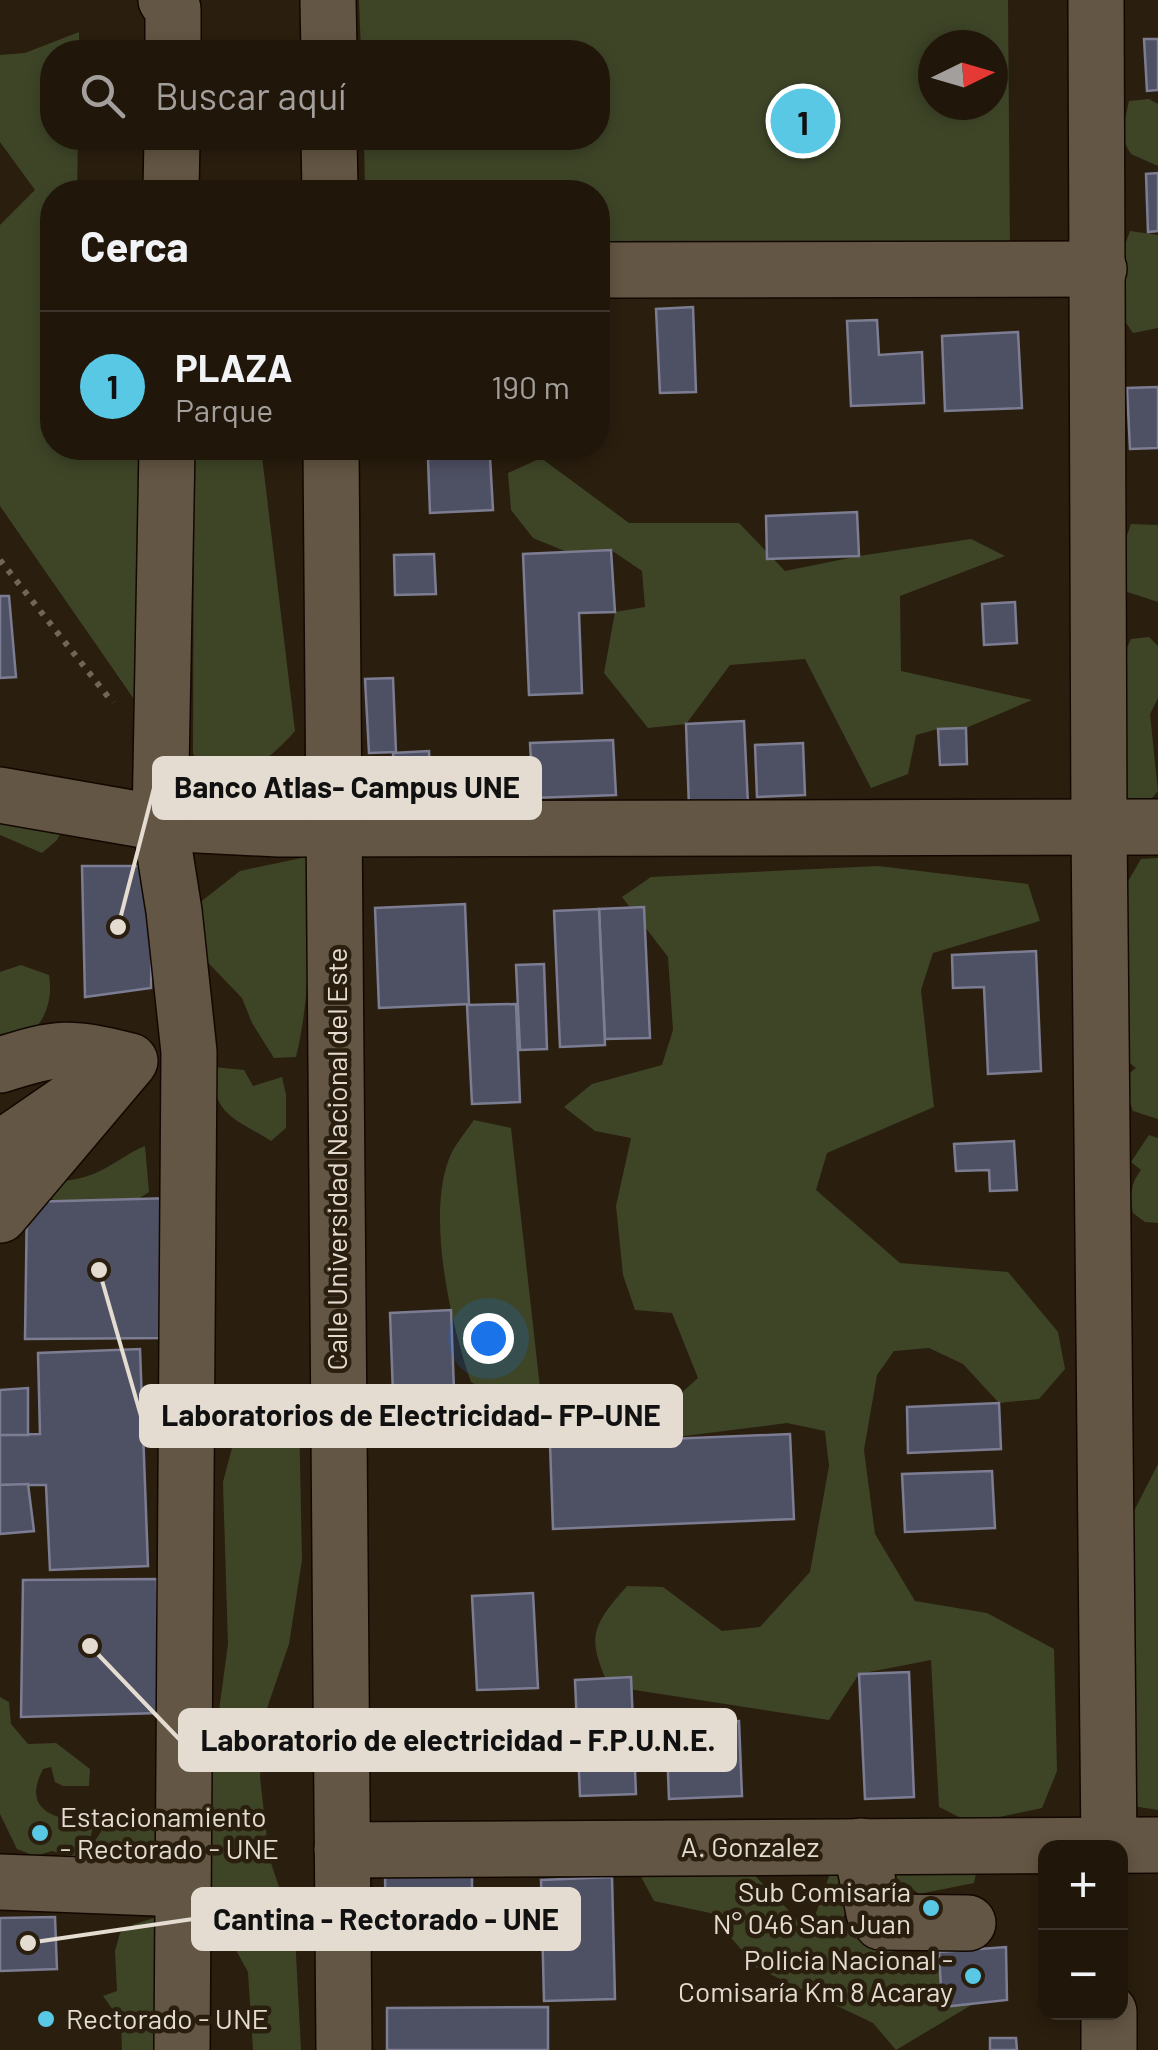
<!DOCTYPE html>
<html lang="es">
<meta charset="utf-8">
<style>
body{margin:0;font-family:Barlow,sans-serif;background:#2d2318;color:#f1f3f6}
.controls{position:absolute;right:30px;bottom:30px;display:grid;overflow:hidden;border-radius:20px;box-shadow:0 5px 15px #0003}
.controls button{width:90px;height:90px;display:grid;place-items:center;padding:0;border:0;border-bottom:2px solid #3d352b;background:#20160a;color:#f1f3f6;font:50px sans-serif}
.compass{position:absolute;left:918px;top:30px;width:90px;height:90px;border-radius:50%;background:#20160a;box-shadow:0 5px 15px #0003;rotate:85deg}
.you{position:absolute;left:488px;top:1338px;width:35px;height:35px;margin:-25px;border:8px solid #fff;border-radius:50%;background:#1a73e8;box-shadow:0 0 0 15px #1a73e833}
.badge{display:grid;place-items:center;width:65px;height:65px;border-radius:50%;background:#59c8e5;color:#111;font-size:32px;font-weight:700}
.pin{position:absolute;translate:-50% -50%;border:5px solid #fff;box-shadow:0 2px 10px #0006}
.list{margin:0;padding:0;list-style:none}
h2{display:flex;justify-content:space-between;align-items:center;height:130px;margin:0;padding:0 40px;font-size:42px}
h2 small{font-size:32px;font-weight:400;color:#a29f9c}
.list li{display:grid;grid-template-columns:65px 1fr auto;gap:30px;align-items:center;box-sizing:border-box;height:150px;padding:0 40px;border-top:2px solid #3d352b}
.list b{display:block;font-size:38px;white-space:nowrap}
.list p{margin:0;font-size:32px;white-space:nowrap;color:#a29f9c}
.list em{font-size:32px;font-style:normal;color:#a29f9c}
.icon{flex:none;width:55px;height:55px;fill:none;stroke:currentColor;stroke-width:2;stroke-linecap:round;stroke-linejoin:round}
.map{position:relative;flex:none;width:1158px;height:2050px;overflow:hidden}
.search{position:absolute;background:#20160a;box-shadow:0 5px 15px #0003;left:40px;top:40px;width:570px;height:110px;display:flex;align-items:center;gap:25px;box-sizing:border-box;padding:0 35px;border-radius:40px;color:#a29f9c;font-size:38px}
.panel{position:absolute;background:#20160a;box-shadow:0 5px 15px #0003;left:40px;top:180px;width:570px;height:280px;border-radius:40px}
.map>svg:first-child{display:block}
</style>
<div class="map">
<svg width="1158" height="2050" viewBox="0 0 1158 2050">
<rect width="100%" height="100%" fill="#2a1e0e"/>
<g fill="#3e4527" fill-rule="evenodd">
<path d="M359,0H1008L1010,251L598,263V192H365L364,138H598V52H361ZM933,45H993V105H933Z"/>
<path d="M79,32V52H52V138H78L77,192H52V448H159L136,702L0,506V225L35,190L0,142V55L25,53Z"/>
<path d="M1149,99L1158,104V166L1131,154L1121,137L1129,101Z"/>
<path d="M1130,231L1158,235V328L1133,333L1107,295Z"/>
<path d="M194,448H261L295,731C270,759 251,774 213,779L200,768L193,753Z"/>
<path d="M541,458L629,523H739L785,571L859,556L971,539L1005,556L900,596L901,671L1032,700L966,728L938,729L916,735L908,774L871,788L805,659L730,665L686,724L648,728L604,673L615,612L645,607L642,571L611,550L567,552L533,538L511,510L508,473Z"/>
<path d="M1131,524L1158,525V602L1109,586Z"/>
<path d="M1149,637L1158,646V698L1150,714L1158,791L1136,817L1117,818L1108,688L1131,639Z"/>
<path d="M0,818L64,826L57,840L42,853L0,835Z"/>
<path d="M311,856C309,923 312,991 296,1057L274,1058L252,1023L242,998L194,948L198,904L240,871Z"/>
<path d="M1158,858V1119L1133,1111L1128,1098L1127,1075L1136,1068L1121,1056L1123,890L1141,859Z"/>
<path d="M878,866L1028,884L1040,921L933,953L921,990L934,1107L827,1153L816,1190L900,1263L1008,1272L1058,1332L1065,1369L1039,1399L999,1403L963,1364L929,1348L894,1351L877,1375L864,1450L875,1534L915,1601L987,1613L1054,1649L1057,1771L1042,1808L971,1823L939,1807L931,1660L859,1674L829,1720L609,1686C586,1637 592,1626 627,1586L663,1587L722,1631L760,1627L810,1572L829,1466L825,1431L787,1423L669,1438L671,1402L698,1378L672,1313L635,1310L623,1275L616,1206L631,1138L595,1131L564,1107L592,1084L662,1065L673,1030L668,957L622,897L651,877Z"/>
<path d="M21,965L49,975C55,1011 35,1040 0,1051V972Z"/>
<path d="M213,1067L244,1070L253,1086L282,1077L286,1095V1128L271,1141C235,1118 212,1116 213,1067Z"/>
<path d="M474,1120L511,1128L541,1397L502,1401L471,1382C451,1325 424,1209 452,1152C458,1141 467,1130 474,1120Z"/>
<path d="M1149,1135L1158,1138V1223L1145,1222L1133,1213C1130,1195 1130,1185 1141,1170L1131,1162Z"/>
<path d="M145,1146L149,1192L127,1206L58,1208L43,1184C62,1181 83,1180 100,1171C116,1163 128,1153 145,1146Z"/>
<path d="M274,1389L292,1396L299,1414L302,1560L289,1644L264,1717L260,1777L269,1857L295,1935L301,2050H253L248,1972L221,1923L217,1931L198,1930L93,1865L91,1847L110,1818L165,1813L218,1718L228,1644L223,1482L243,1406L256,1392Z"/>
<path d="M1158,1464V1810L1133,1806L1117,1751L1134,1511Z"/>
<path d="M0,1697L9,1702L11,1724L28,1744L56,1743L90,1769L89,1786H63L55,1782L51,1767L43,1769C20,1814 59,1819 94,1824L84,1861L52,1851L35,1856L17,1849L0,1814Z"/>
<path d="M734,1854L798,1920L816,1913L834,1862L978,1864L974,1883L919,1894L904,1882L866,1887L842,1918L850,1935L983,1985L973,2004L896,2050L873,2023L757,1968L710,1913L654,1901L638,1871Z"/>
<path d="M154,1918L178,1959L160,2050H122L121,2021L103,1996L117,1991L115,1951L120,1933L135,1924Z"/>
</g>
<g fill="#4e5064" stroke="#7c7d93" stroke-width="2.5">
<path d="M1144,39H1158V90L1147,91Z"/>
<path d="M1158,173V231L1148,232L1146,174Z"/>
<path d="M693,307L696,392L660,393L656,309Z"/>
<path d="M877,320L879,355L922,352L924,403L851,406L847,321Z"/>
<path d="M1018,332L1022,408L945,411L942,336Z"/>
<path d="M1158,387V448L1130,449L1127,388Z"/>
<path d="M490,457L493,510L430,513L428,459Z"/>
<path d="M857,512L859,556L767,559L766,516Z"/>
<path d="M611,550L615,612L579,613L582,693L529,695L523,554Z"/>
<path d="M434,554L436,594L395,595L394,555Z"/>
<path d="M0,596H9L16,677L0,678Z"/>
<path d="M1015,602L1017,643L984,645L982,604Z"/>
<path d="M393,678L396,752L369,753L365,679Z"/>
<path d="M744,721L748,804L689,807L686,724Z"/>
<path d="M966,728L967,764L940,765L938,729Z"/>
<path d="M613,740L616,795L533,798L530,743Z"/>
<path d="M803,743L805,795L757,797L755,745Z"/>
<path d="M429,751L431,798L395,799L393,753Z"/>
<path d="M82,866H153L151,988L85,997Z"/>
<path d="M465,904L469,1004L379,1008L375,908Z"/>
<path d="M644,907L650,1038L605,1039L599,909Z"/>
<path d="M599,909L605,1045L560,1047L554,911Z"/>
<path d="M1036,951L1041,1071L988,1074L984,987L953,988L952,955Z"/>
<path d="M544,964L547,1049L520,1050L516,965Z"/>
<path d="M516,1004L520,1102L472,1104L467,1005Z"/>
<path d="M1014,1141L1017,1190L990,1191L989,1170L956,1171L954,1144Z"/>
<path d="M173,1198L171,1338L25,1339L27,1202Z"/>
<path d="M451,1310L455,1418L394,1421L390,1313Z"/>
<path d="M140,1349L148,1566L50,1570L46,1485H0V1435L40,1434L38,1353Z"/>
<path d="M28,1388V1435H0V1390Z"/>
<path d="M999,1403L1001,1449L908,1453L907,1407Z"/>
<path d="M790,1434L794,1519L553,1529L550,1444Z"/>
<path d="M992,1471L995,1528L905,1532L902,1474Z"/>
<path d="M28,1484L34,1531L0,1534V1485Z"/>
<path d="M157,1579L159,1713L21,1717L23,1580Z"/>
<path d="M533,1593L538,1688L477,1690L472,1596Z"/>
<path d="M909,1672L914,1797L865,1799L859,1674Z"/>
<path d="M631,1677L636,1794L580,1796L575,1680Z"/>
<path d="M739,1721L742,1796L669,1799L666,1723Z"/>
<path d="M472,1870V1947L386,1948L385,1871Z"/>
<path d="M612,1877L615,1999L544,2001L541,1880Z"/>
<path d="M55,1917L57,1969L0,1971V1918Z"/>
<path d="M1006,1947L1007,2000L942,2007L939,1952Z"/>
<path d="M548,2007V2050H387V2008Z"/>
<path d="M990,2038H1016L1017,2050H990Z"/>
</g>
<g fill="none" stroke-linecap="round" stroke-linejoin="round">
<defs>
<g id="minor">
<path d="M166,0L173,9V52"/>
<path d="M328,0L329,52"/>
<path d="M1096,0L1099,828L1109,1848"/>
<path d="M329,138L330,192"/>
<path d="M171,192L172,138"/>
<path d="M598,270L1099,269"/>
<path d="M167,448L160,823L279,829L1158,827"/>
<path d="M331,448L344,2050"/>
<path d="M0,795L160,823L174,911L189,1052L182,2050"/>
<path d="M0,1065C60,1046 69,1046 130,1061L0,1215"/>
<path d="M0,1149L81,1093"/>
<path d="M861,1846L874,1913L881,1922L968,1923"/>
<path d="M342,1850L1158,1845"/>
<path d="M0,1882L183,1889"/>
<path d="M1109,2050V2012"/>
</g>
</defs>
<use href="#minor" stroke="#130800" stroke-width="58"/>
<path stroke="#716759" stroke-width="6" stroke-dasharray="5 8" stroke-linecap="butt" d="M0,560L113,703"/>
<use href="#minor" stroke="#645644" stroke-width="55"/>
</g>
<g fill="#59c8e5" stroke="#2a1e0e" stroke-width="4">
<circle cx="40" cy="1833" r="10"/>
<circle cx="931" cy="1908" r="10"/>
<circle cx="973" cy="1976" r="10"/>
<circle cx="46" cy="2019" r="10"/>
</g>
<g text-anchor="middle" stroke-width="9" stroke-linejoin="round" paint-order="stroke">
<g font-size="28" fill="#e4dcd1" stroke="#2a1e0e">
<text transform="translate(337 1159) rotate(-90)" y="10">Calle Universidad Nacional del Este</text>
<text x="750" y="1857">A. Gonzalez</text>
</g>
<g font-size="28" fill="#e4dcd1" stroke="#2a1e0e" text-anchor="start">
<text x="60" y="1827">Estacionamiento<tspan x="60" dy="32">- Rectorado - UNE</tspan></text>
<text x="911" y="1902" text-anchor="end">Sub Comisaría<tspan x="911" dy="32">N° 046 San Juan</tspan></text>
<text x="953" y="1970" text-anchor="end">Policia Nacional -<tspan x="953" dy="32">Comisaría Km 8 Acaray</tspan></text>
<text x="66" y="2029">Rectorado - UNE</text>
</g>
</g>
<path fill="none" stroke="#e4dcd1" stroke-width="4" d="M118 927L154 788M99 1270L141 1416M90 1646L180 1740M28 1943L193 1919"/>
<g fill="#e4dcd1" stroke="#2a1e0e" stroke-width="4">
<circle cx="118" cy="927" r="10"/>
<circle cx="99" cy="1270" r="10"/>
<circle cx="90" cy="1646" r="10"/>
<circle cx="28" cy="1943" r="10"/>
</g>
<g fill="#e4dcd1" stroke="#e4dcd1" stroke-width="4">
<rect x="154" y="758" width="386" height="60" rx="10"/>
<rect x="141" y="1386" width="540" height="60" rx="10"/>
<rect x="180" y="1710" width="555" height="60" rx="10"/>
<rect x="193" y="1889" width="386" height="60" rx="10"/>
</g>
<g font-size="30" text-anchor="middle" font-weight="bold" fill="#111">
<text x="347" y="798">Banco Atlas- Campus UNE</text>
<text x="411" y="1426">Laboratorios de Electricidad- FP-UNE</text>
<text x="458" y="1751">Laboratorio de electricidad - F.P.U.N.E.</text>
<text x="386" y="1930">Cantina - Rectorado - UNE</text>
</g>
</svg>
<div class="controls">
<button>+</button>
<button>−</button>
</div>
<svg class="compass" viewBox="-18 -18 36 36"><path d="M0-13l5 13h-10z" fill="#e53935"/><path d="M0 13l5-13h-10z" fill="#a29f9c"/></svg>
<div class="you"></div>
<div class="pin badge" style="left:803px;top:121px">1</div>
<div class="search"><svg class="icon" aria-label="search" viewBox="0 0 24 24"><circle cx="10" cy="10" r="6"/><path d="M15 15l6 6"/></svg>Buscar aquí</div>
<section class="panel">
<h2>Cerca<small></small></h2>
<ul class="list">
<li><span class="badge">1</span><div><b>PLAZA</b><p>Parque</p></div><em>190 m</em></li>
</ul>
</section>
</div>
